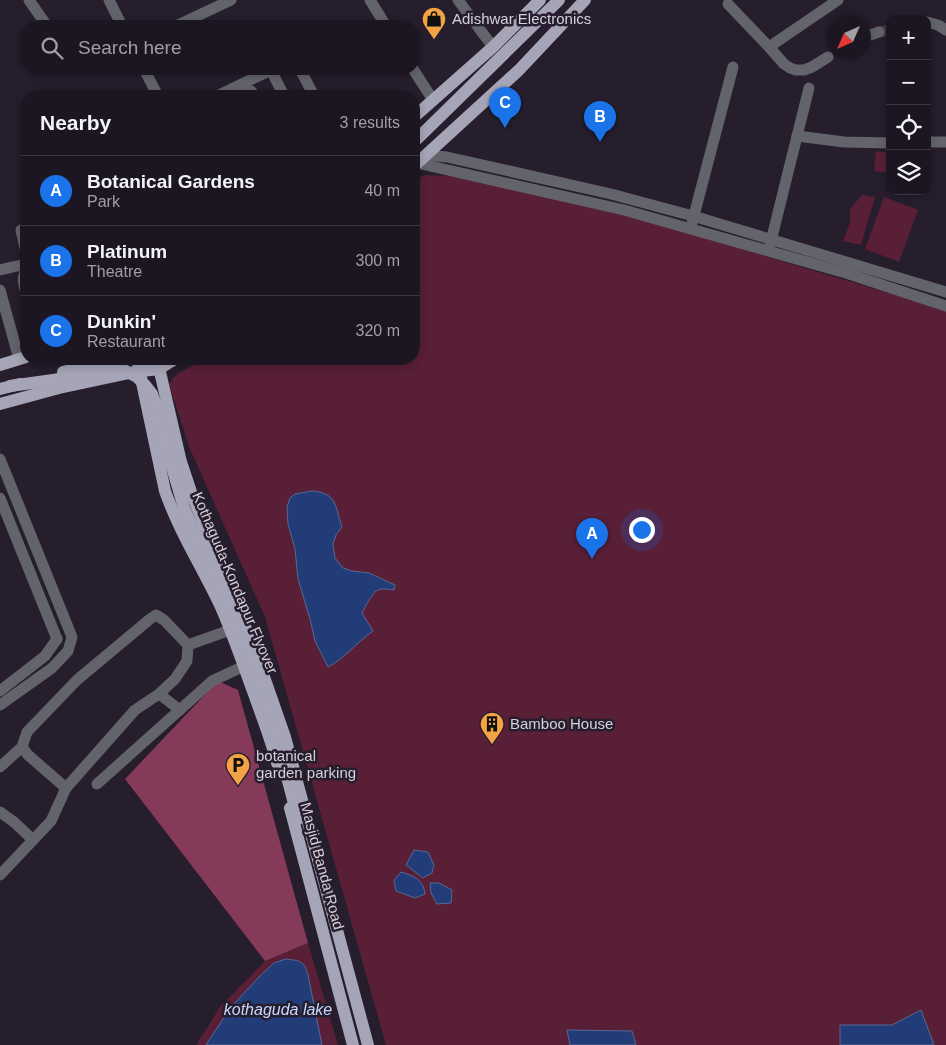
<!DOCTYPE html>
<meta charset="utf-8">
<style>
body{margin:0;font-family:Arial,sans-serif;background:#29232f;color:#f1f3f6}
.controls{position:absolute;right:15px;top:15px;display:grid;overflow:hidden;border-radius:10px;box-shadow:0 2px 8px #0003}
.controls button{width:45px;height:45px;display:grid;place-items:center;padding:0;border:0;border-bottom:1px solid #3a3540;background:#1c1622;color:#f1f3f6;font:25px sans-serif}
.compass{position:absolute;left:826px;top:15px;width:45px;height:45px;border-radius:50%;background:#1c1622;box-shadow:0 2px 8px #0003;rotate:225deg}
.you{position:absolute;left:641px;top:529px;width:18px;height:18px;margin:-12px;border:4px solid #fff;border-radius:50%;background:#1a73e8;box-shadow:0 0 0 8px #1a73e833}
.badge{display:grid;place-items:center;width:32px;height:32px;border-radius:50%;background:#1a73e8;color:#fff;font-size:16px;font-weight:700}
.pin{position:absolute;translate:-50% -41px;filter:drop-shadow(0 1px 2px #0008)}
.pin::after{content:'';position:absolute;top:26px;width:18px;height:15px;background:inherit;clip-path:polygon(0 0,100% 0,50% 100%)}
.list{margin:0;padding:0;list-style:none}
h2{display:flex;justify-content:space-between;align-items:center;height:65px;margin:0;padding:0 20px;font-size:21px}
h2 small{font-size:16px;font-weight:400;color:#a09fa5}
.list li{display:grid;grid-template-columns:32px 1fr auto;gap:15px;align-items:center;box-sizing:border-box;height:70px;padding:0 20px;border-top:1px solid #3a3540}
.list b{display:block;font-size:19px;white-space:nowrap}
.list p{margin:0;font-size:16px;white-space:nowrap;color:#a09fa5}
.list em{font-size:16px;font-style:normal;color:#a09fa5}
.icon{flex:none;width:28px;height:28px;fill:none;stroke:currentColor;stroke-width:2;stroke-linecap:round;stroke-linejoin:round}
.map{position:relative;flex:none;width:946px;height:1045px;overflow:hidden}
.search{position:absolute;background:#1c1622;box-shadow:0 2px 8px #0003;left:20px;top:20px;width:400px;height:55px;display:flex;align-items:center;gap:12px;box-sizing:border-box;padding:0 18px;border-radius:20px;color:#a09fa5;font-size:19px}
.panel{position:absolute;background:#1c1622;box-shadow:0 2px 8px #0003;left:20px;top:90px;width:400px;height:275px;border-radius:20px}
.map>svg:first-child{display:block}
</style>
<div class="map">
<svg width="946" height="1045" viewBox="0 0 946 1045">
<rect width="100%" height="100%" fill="#261d2d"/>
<g fill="#581f37">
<path d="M876,151L890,153V173L874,171Z"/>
<path d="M425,175L453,176L620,213L946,310V1045H386L265,617L190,449L169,385L173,378L179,373L204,359H414V181Z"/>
<path d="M862,195L875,197L861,245L843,241L850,222V209Z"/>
<path d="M884,197L918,210L899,262L865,249Z"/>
<path d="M308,943L338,1045H196L220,1007L265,961Z"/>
</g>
<path fill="#843a58" d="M218,681L238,690L308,943L265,961L125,779Z"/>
<g fill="#223c78" stroke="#586895">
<path d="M312,491C338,493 335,507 342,527L336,535L333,544L335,558L343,568L352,571L369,573L395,585L394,590C388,589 381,588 376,591C371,596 365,607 362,613L373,631C356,643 345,658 328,667L315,641L310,619L298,579L295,549L288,524L287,507L290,498L295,494Z"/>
<path d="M414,850L428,852L434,865L432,873L423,878L406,865Z"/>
<path d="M401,872C414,876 423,879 425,894L415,898L396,891L394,880Z"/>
<path d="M430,883H439L452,890L451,903L437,904L431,893Z"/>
<path d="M286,959C300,961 304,960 308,975L322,1045H206L231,1007L260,976L274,963Z"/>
<path d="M921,1010L934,1045H840V1025H892Z"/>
<path d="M567,1030L632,1031L636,1045H570Z"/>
</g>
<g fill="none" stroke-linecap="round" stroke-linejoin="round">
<path stroke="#403847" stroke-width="11" stroke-dasharray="11 5.5" stroke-linecap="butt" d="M879,32L890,30"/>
<g stroke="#63636c" stroke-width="11">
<path d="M29,0L47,26"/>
<path d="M109,0L122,26"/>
<path d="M370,0L386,26"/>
<path d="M458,0L493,47"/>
<path d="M728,4L769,47L784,64L790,68L796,70H804L812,67L828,57"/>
<path d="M927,22L938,25L946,30"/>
<path d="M176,26L231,0"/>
<path d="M864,37L879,32"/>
<path d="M769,47L838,0"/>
<path d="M144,69L158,96"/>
<path d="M300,69L314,96"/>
<path d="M413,69L433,100"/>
<path d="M271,70L284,96"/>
<path d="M217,96L273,69"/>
<path d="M239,96L251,91L255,96"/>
<path d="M797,136L844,142L890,143"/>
<path d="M927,142H946"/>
<path d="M426,155L447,157L611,194L693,216L946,292"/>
<path d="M417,163L624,210L846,273L946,306"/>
<path d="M692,223L733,67"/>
<path d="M26,227L21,230L26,252"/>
<path d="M770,245L809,88"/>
<path d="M0,270L26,264"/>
<path d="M26,271C21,278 24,285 26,293"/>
<path d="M0,290L19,359"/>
<path d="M0,459L72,637L68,651L52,668L0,705"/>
<path d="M0,498L57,639"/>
<path d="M188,645L230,630"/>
<path d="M0,691L45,656L57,639"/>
<path d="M159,694L180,710"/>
<path d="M22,747L28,755L66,788"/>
<path d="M0,767L22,747L27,732L77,680L150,619L156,615L164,620L188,645"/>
<path d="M97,784L212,681L244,666"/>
<path d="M0,812L14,822L33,840"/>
<path d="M0,875L51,821L66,788L135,710L159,694L175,679L187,661L188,645"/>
</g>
<g stroke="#a5a5b7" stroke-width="12">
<path d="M414,117L493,47L540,0"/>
<path d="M414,142L559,0"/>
<path d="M414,166L519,70L585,0"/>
<path d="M137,359L165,491C179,531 202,567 220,605C233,634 243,664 254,694C262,717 271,739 277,763"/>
<path d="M157,359L181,462L192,495L255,651L285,737L368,1045"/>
<path d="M0,365L26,357"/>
<path d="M63,372L111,359"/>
<path d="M0,389L20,384"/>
<path d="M0,404L59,388L134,372L159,369L175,359"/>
<path d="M290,808L353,1045"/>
</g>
<path stroke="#a5a5b7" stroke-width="12" d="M10,386L53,380L89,372L116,368L126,371L137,377L145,385L152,394L158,410L165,443L184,508L254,667L270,712L298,819"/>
</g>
<defs>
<symbol id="shop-pin" viewBox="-11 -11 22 30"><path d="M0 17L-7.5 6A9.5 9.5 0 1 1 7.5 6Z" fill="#f4a344" stroke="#261d2d"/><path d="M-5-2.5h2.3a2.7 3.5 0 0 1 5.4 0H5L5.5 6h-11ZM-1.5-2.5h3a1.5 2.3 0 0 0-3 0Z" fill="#111"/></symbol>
<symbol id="building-pin" viewBox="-11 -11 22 30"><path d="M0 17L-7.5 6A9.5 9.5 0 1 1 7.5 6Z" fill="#f4a344" stroke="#261d2d"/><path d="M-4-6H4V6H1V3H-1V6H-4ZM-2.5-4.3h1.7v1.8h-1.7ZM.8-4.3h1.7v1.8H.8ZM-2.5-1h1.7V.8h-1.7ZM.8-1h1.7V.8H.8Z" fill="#111"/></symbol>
<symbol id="parking-pin" viewBox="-11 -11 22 30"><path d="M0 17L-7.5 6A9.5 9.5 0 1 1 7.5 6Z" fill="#f4a344" stroke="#261d2d"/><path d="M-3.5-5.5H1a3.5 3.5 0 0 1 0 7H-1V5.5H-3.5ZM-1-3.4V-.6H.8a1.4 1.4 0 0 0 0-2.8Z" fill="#111"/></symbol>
</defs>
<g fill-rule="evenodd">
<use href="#shop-pin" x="420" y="5" width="28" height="38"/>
<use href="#building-pin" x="478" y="710" width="28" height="38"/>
<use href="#parking-pin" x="224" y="751" width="28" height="38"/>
</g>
<g text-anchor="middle" stroke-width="5" stroke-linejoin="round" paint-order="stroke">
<g font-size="15" fill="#d5cfda" stroke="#261d2d" text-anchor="start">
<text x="452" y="24">Adishwar Electronics</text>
<text x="510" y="729">Bamboo House</text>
<text x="256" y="761">botanical<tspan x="256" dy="17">garden parking</tspan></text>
</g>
<g font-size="15" fill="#d5cfda" stroke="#261d2d">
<text transform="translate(235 583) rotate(67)" y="5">Kothaguda-Kondapur Flyover</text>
<text transform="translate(322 866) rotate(75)" y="5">Masjid Banda Road</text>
</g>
<g font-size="16" font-style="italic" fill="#c5d8fd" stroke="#261d2d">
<text x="278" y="1015">kothaguda lake</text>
</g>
</g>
</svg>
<div class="controls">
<button>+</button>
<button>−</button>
<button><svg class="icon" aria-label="locate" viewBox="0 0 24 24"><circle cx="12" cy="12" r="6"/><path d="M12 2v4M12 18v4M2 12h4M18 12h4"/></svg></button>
<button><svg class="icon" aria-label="layers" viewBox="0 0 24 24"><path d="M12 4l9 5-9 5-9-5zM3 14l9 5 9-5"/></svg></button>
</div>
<svg class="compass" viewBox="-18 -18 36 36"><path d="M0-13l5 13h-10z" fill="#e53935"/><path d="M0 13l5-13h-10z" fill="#a09fa5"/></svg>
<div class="you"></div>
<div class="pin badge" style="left:592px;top:559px">A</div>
<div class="pin badge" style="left:600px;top:142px">B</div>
<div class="pin badge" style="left:505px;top:128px">C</div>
<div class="search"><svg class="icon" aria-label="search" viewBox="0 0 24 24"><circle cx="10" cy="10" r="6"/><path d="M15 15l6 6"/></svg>Search here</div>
<section class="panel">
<h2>Nearby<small>3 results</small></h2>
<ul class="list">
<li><span class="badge">A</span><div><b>Botanical Gardens</b><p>Park</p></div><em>40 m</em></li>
<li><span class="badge">B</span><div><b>Platinum</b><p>Theatre</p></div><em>300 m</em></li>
<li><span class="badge">C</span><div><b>Dunkin'</b><p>Restaurant</p></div><em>320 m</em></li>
</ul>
</section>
</div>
